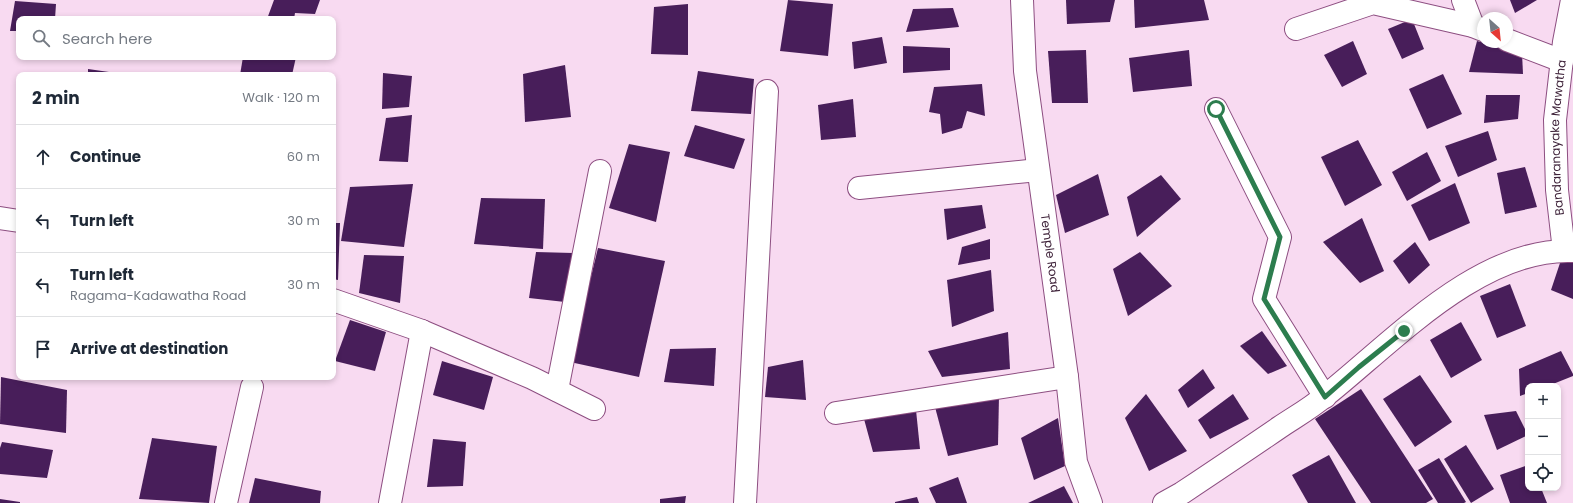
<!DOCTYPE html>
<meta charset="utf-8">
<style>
body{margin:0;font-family:Poppins,sans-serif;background:#f2f2f3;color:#1f2937}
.controls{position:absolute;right:12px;bottom:12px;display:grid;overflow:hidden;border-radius:8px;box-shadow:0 2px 6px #0003}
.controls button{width:36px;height:36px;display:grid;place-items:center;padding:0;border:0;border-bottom:1px solid #e0e1e3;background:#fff;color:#1f2937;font:20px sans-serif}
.compass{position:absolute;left:1477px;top:12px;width:36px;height:36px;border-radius:50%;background:#fff;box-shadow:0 2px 6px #0003;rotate:153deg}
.stop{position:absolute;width:12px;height:12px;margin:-9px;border:3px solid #2c7d4e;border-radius:50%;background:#fff}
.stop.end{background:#2c7d4e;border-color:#fff;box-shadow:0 1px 4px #0008}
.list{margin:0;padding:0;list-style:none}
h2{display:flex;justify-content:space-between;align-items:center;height:52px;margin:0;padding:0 16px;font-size:17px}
h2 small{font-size:13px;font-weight:400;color:#747a83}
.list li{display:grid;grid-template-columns:26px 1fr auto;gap:12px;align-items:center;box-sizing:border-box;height:64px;padding:0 16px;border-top:1px solid #e0e1e3}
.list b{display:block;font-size:15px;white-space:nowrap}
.list p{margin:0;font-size:13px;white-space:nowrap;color:#747a83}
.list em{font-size:13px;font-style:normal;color:#747a83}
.icon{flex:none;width:22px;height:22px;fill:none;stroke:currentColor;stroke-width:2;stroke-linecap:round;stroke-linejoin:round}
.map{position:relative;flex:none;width:1573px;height:503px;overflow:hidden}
.search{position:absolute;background:#fff;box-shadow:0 2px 6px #0003;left:16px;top:16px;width:320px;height:44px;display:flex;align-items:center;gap:10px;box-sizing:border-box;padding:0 14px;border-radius:8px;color:#747a83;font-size:15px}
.panel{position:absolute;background:#fff;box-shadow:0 2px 6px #0003;left:16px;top:72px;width:320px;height:308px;border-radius:8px}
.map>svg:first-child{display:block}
</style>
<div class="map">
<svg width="1573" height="503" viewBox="0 0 1573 503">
<rect width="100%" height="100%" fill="#f8daf1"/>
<g fill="#481e5a">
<path d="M274,0H320L315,14L295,13L294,19H267Z"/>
<path d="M788,0L833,4L828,56L780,51Z"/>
<path d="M1066,0H1115L1110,22L1067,24Z"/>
<path d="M1134,0H1204L1209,20L1135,28Z"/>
<path d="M1510,0H1537L1515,13Z"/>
<path d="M15,1L56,4L55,19H19V31H10Z"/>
<path d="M688,4V55L651,54L654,7Z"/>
<path d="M953,8L959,27L906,32L913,9Z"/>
<path d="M95,16L121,18L120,19H95Z"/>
<path d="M1412,19L1424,49L1402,59L1388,29Z"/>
<path d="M882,37L887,63L854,69L852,42Z"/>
<path d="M1353,41L1367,74L1342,87L1324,55Z"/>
<path d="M1477,41L1522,53L1523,74L1469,72Z"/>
<path d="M903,46L950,48V70L903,73Z"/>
<path d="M1086,50L1088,103H1052L1048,51Z"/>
<path d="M1189,50L1192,86L1133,92L1129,58Z"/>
<path d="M243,57H296L292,75H240Z"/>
<path d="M565,65L571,117L525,122L523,74Z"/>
<path d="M88,69L123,74V75H88Z"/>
<path d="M698,71L754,79L751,114L691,111Z"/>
<path d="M383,73L412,76L409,107L382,109Z"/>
<path d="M1443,74L1462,114L1427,129L1409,89Z"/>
<path d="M982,84L985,116L967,111L962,128L942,134L940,114L929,112L934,87Z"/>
<path d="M1486,95H1520L1518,119L1484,123Z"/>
<path d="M853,99L856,137L821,140L818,105Z"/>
<path d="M412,115L408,162L379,161L386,118Z"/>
<path d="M695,125L745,139L734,169L684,156Z"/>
<path d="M1488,131L1497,160L1458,177L1445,146Z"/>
<path d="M1358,140L1382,185L1345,206L1321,157Z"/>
<path d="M629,144L670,152L656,222L609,208Z"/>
<path d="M1427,152L1441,181L1407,201L1392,172Z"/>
<path d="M1525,167L1537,207L1505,214L1497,173Z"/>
<path d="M1098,174L1109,215L1065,233L1056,195Z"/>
<path d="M1161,175L1181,199L1137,237L1127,197Z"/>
<path d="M1455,183L1470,223L1429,241L1411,205Z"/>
<path d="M413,184L404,247L341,241L350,187Z"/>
<path d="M481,198L545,199L543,249L474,244Z"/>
<path d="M982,205L986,228L947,240L944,209Z"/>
<path d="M1362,218L1384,271L1360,283L1323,242Z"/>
<path d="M333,223H340L338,280L333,279Z"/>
<path d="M990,239V259L958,265L962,247Z"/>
<path d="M1415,242L1430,265L1409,284L1393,261Z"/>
<path d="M598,248L665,261L639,377L570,362Z"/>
<path d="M1564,251L1573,255V299L1551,290Z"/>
<path d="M536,252L573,253L565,302L529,298Z"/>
<path d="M1140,252L1172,286L1128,316L1113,269Z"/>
<path d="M364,255L404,256L400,303L359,293Z"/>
<path d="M991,270L994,311L952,327L947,280Z"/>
<path d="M1510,284L1526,326L1497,338L1480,296Z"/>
<path d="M350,320L386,332L375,371L335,361Z"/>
<path d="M1461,322L1482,360L1451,378L1430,340Z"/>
<path d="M1262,331L1287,366L1268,374L1240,346Z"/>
<path d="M1008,332L1010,369L942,377L928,351Z"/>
<path d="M716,348L714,386L664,382L670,349Z"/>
<path d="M1561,351L1573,374V376L1548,386H1528V393L1520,396L1519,369Z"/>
<path d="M803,360L806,400L765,397L768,367Z"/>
<path d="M442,361L493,377L484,410L433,395Z"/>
<path d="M1203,369L1215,388L1188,408L1178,390Z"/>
<path d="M1420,375L1452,422L1415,447L1383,399Z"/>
<path d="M1,377L67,390L66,433L0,424Z"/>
<path d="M1361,389L1433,499L1426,503H1371L1315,419Z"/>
<path d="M1146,394L1187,451L1149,471L1125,418Z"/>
<path d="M1233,394L1249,419L1210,439L1198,420Z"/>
<path d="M999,396L998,445L948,456L935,407Z"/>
<path d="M916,410L920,449L873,452L864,419Z"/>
<path d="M1516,411L1528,435L1497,450L1484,415Z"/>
<path d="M1058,418L1065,466L1034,480L1021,438Z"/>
<path d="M152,438L217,446L209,503L139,499Z"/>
<path d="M433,439L466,442L463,486L427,487Z"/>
<path d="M2,442L53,450L47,478L0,474V448Z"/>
<path d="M1466,445L1494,489L1471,503L1444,459Z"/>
<path d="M1329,455L1356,503H1308L1292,475Z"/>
<path d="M1439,458L1466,502L1464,503H1438L1418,470Z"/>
<path d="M1528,465V488H1541L1547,503H1510L1500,475Z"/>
<path d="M958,477L967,503H936L929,488Z"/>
<path d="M255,478L321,491L320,503H249Z"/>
<path d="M1064,486L1073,503H1028Z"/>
<path d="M686,496L685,503H660V499Z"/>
<path d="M917,497L919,503H895V502Z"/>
<path d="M0,499L20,502V503H0Z"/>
</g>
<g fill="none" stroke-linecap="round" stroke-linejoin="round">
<defs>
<g id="minor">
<path id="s1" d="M1022,0L1025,71L1067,377L1076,462L1091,503"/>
<path d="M1463,0L1473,26"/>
<path d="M1296,29L1373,3L1473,26L1483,30"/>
<path d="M1507,40L1562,61"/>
<path d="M1216,109L1280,237L1264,299L1325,397"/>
<path d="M859,188L1038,170"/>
<path d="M0,218L19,221"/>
<path id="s2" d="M1564,251L1557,190L1555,120L1564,42L1572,0"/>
<path d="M333,300L422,331L532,378L594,409"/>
<path d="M557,390L600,171"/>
<path d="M836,413L1067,377"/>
<path d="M226,503L252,387"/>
<path d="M390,503L422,331"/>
<path d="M745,503L767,91"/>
</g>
<path id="major" d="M1164,503L1182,493C1215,471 1248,449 1280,427C1295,417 1311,408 1325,396C1393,342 1480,247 1573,251"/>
</defs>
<use href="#minor" stroke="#8d4e81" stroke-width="24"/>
<use href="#major" stroke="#8d4e81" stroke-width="24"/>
<use href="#minor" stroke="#fff" stroke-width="22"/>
<use href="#major" stroke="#fff" stroke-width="22"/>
</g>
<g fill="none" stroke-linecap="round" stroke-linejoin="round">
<path stroke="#2c7d4e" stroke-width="5" d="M1216,109L1280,237L1264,299L1325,397L1359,367L1404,331"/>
</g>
<g text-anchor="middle" stroke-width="4" stroke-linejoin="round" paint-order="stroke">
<g font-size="12" fill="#3e2239" stroke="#fff">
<text dy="4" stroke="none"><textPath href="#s2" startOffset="114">Bandaranayake Mawatha</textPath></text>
<text dy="4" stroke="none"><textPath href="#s1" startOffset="255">Temple Road</textPath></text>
</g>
</g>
</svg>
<div class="controls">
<button>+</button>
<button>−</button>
<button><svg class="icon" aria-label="locate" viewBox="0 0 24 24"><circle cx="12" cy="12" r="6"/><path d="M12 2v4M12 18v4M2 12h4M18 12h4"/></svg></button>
</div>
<svg class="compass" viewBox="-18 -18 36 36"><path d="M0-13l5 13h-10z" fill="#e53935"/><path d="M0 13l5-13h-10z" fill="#747a83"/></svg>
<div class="stop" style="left:1216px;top:109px"></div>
<div class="stop end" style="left:1404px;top:331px"></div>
<div class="search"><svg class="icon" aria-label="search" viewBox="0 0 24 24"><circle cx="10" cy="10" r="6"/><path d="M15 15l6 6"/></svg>Search here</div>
<section class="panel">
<h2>2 min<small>Walk · 120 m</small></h2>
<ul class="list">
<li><svg class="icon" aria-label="ahead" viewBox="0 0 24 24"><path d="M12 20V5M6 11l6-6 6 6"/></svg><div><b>Continue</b></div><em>60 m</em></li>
<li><svg class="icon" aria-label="left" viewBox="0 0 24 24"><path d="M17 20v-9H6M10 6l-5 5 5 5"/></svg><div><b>Turn left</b></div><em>30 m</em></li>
<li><svg class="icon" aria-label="left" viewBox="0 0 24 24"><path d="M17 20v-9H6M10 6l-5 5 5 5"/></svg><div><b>Turn left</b><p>Ragama-Kadawatha Road</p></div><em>30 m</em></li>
<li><svg class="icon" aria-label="arrive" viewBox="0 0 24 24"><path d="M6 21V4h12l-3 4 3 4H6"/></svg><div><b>Arrive at destination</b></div></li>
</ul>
</section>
</div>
